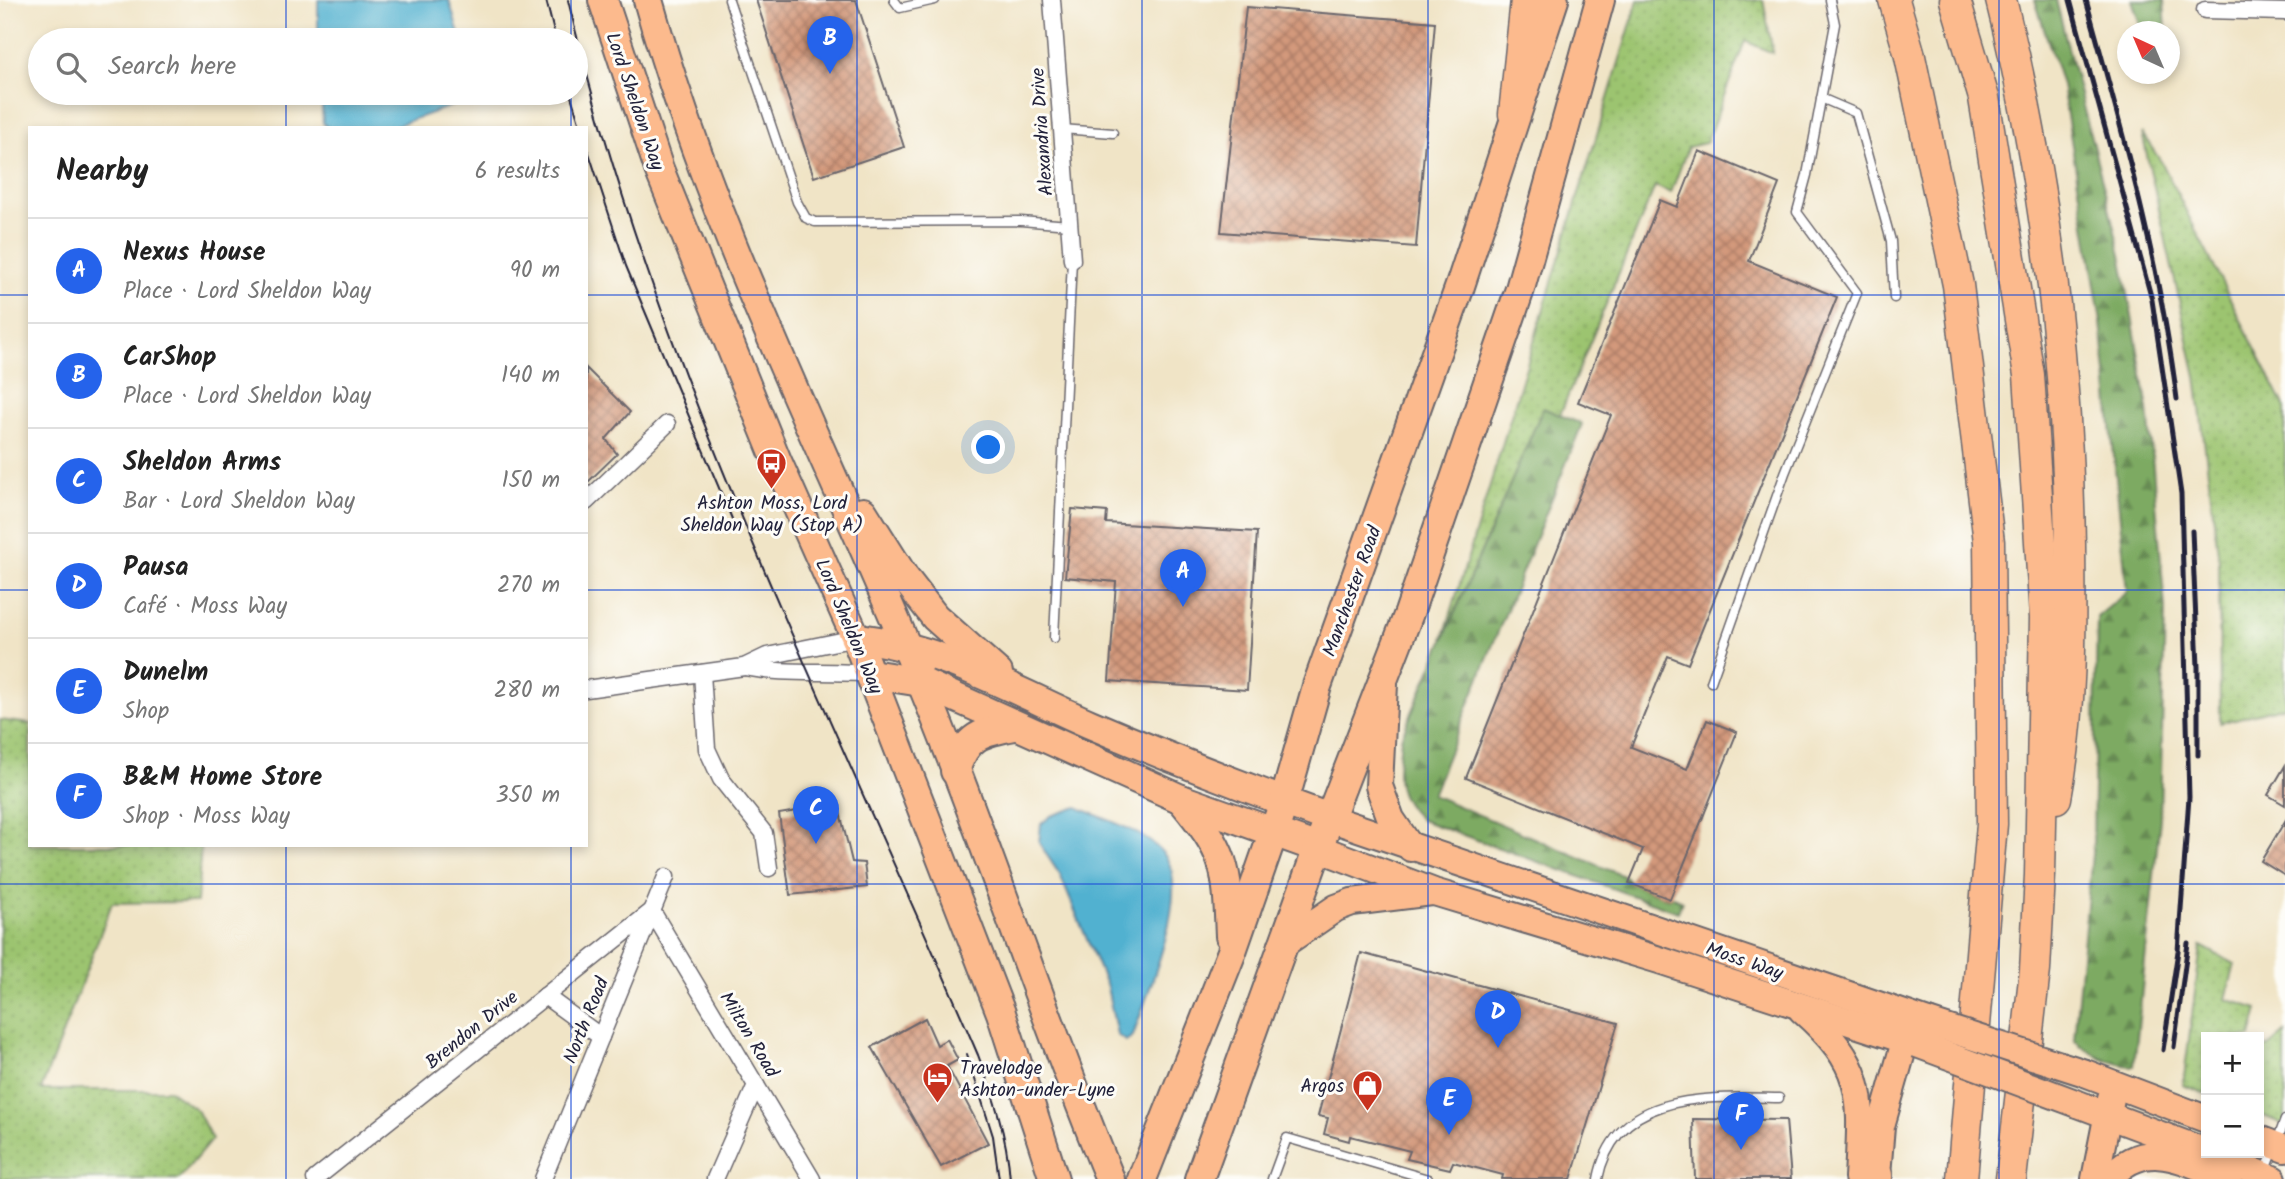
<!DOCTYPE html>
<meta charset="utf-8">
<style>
body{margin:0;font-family:Kalam,sans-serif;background:#f6f6f6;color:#222}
.controls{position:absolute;right:21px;bottom:21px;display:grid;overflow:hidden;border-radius:0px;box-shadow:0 4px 10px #0003}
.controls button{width:63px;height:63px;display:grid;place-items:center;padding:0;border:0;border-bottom:2px solid #e0e0e0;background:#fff;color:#222;font:35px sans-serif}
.compass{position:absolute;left:2117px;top:21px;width:63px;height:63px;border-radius:50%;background:#fff;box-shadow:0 4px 10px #0003;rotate:316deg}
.you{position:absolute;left:989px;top:448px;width:24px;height:24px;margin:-18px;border:5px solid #fff;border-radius:50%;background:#1a73e8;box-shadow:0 0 0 10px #1a73e833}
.badge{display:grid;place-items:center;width:46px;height:46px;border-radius:50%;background:#2563eb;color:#fff;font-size:23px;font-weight:700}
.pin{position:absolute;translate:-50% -58px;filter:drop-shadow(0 2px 4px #0008)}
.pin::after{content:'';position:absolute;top:37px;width:24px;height:21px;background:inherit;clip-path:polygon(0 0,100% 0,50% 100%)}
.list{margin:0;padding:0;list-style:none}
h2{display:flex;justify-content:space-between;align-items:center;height:91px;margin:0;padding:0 28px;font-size:30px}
h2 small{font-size:23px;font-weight:400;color:#767676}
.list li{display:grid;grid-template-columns:46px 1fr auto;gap:21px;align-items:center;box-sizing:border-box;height:105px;padding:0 28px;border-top:2px solid #e0e0e0}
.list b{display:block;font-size:26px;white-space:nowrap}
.list p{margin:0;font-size:23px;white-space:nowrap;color:#767676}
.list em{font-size:23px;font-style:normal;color:#767676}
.icon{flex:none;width:38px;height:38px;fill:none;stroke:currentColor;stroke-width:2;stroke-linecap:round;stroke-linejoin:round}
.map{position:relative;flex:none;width:2285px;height:1179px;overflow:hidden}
.search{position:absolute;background:#fff;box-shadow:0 4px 10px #0003;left:28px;top:28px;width:560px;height:77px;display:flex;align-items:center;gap:18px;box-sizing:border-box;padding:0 24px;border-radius:38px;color:#767676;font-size:26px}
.panel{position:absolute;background:#fff;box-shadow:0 4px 10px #0003;left:28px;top:126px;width:560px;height:721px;border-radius:0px}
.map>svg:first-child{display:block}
</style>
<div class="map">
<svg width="2285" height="1179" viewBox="0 0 2285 1179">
<defs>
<pattern id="grass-dots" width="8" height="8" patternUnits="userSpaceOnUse" patternTransform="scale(1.75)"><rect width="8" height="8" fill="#9cc470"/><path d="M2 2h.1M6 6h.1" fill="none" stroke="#86a862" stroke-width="1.8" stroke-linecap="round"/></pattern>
<pattern id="forest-firs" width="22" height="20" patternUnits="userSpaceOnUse" patternTransform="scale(1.75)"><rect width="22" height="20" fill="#7daa62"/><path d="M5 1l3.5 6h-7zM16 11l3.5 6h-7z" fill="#668a52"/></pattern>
<pattern id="building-cross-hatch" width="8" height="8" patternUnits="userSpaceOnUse" patternTransform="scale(1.75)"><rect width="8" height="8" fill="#d3997b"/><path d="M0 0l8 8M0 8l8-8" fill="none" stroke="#ab7c66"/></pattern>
</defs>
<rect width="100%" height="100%" fill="#fdfcf7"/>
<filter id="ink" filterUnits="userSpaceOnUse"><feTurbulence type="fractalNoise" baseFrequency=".0143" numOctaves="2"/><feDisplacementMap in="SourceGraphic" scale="14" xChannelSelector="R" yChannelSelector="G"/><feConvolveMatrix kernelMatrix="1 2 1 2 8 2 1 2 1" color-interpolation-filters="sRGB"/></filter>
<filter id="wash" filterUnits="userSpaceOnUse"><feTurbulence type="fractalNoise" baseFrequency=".00686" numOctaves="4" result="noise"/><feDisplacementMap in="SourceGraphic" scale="28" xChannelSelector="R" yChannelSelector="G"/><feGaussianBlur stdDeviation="1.57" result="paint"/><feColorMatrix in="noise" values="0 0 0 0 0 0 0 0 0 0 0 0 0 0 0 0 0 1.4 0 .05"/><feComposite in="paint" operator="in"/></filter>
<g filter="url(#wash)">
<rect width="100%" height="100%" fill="#f0e4c6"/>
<g fill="url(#grass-dots)" stroke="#5f7356" stroke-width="2">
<path d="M1638,0H1763L1773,53L1745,41L1706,143L1688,147L1671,193L1655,186L1560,415L1543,409L1443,639Z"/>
<path d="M2142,133L2162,163L2285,408V706L2220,723L2219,561L2196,376Z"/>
<path d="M0,720L30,724V845H201L197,902L112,903L41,1090H169L197,1110L212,1139L179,1179H0Z"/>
<path d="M2201,946L2235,964L2226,999L2258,1009L2251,1037H2206V1094L2183,1085Z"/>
<path d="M2285,1033V1125L2259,1114V1043L2267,1048Z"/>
</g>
<g fill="url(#forest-firs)" stroke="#50664e" stroke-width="2">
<path d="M2035,0H2056L2122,259L2148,409L2165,608L2160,819L2134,1066C2116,1066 2086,1053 2074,1039L2093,844L2097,617L2127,592L2101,322L2062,85Z"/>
<path d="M2132,0H2164L2166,31H2142Z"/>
<path d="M1543,408L1582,424L1432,795L1626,877L1630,883L1669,899L1671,896L1682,901L1678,912L1421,820C1391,793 1398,774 1401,738Z"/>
</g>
<g fill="#51b1d0" stroke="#3a6a86" stroke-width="2">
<path d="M318,0H449L461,40H318Z"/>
<path d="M321,93H459L457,104L389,128H328L323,123Z"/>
<path d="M1077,807C1106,820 1140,829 1162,852C1195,886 1146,995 1133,1036L1126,1041L1117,1035L1107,987L1060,875L1039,843L1041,824L1051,816Z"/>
</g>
<g id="blocks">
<g fill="url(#building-cross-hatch)">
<path d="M756,0H856L904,147L814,177Z"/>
<path d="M1246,7L1435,22L1416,247L1221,232Z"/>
<path d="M1699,151L1779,184L1749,261L1837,297L1688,664L1668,656L1631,747L1687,769L1707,720L1737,732L1670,899L1629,883L1643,849L1466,778L1611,415L1578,402L1660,200L1677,207Z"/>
<path d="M586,368L630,412L606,439L617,454L586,484Z"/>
<path d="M1072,509L1107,512L1106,523L1257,532L1247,690L1109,681L1116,582L1065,577Z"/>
<path d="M2285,766V805L2268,795Z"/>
<path d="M838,804L852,862L864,863L867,887L790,895L779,814Z"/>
<path d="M2285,821V876L2261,861Z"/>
<path d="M1361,953L1618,1023L1571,1179H1502L1503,1175L1453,1162L1450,1169L1407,1159L1410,1151L1350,1136L1349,1141L1324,1134L1328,1118L1318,1116Z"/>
<path d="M925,1018L937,1045L947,1039L958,1060L947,1066L988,1143L941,1167L872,1047Z"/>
<path d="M1693,1119L1786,1120L1791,1179H1695Z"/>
</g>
</g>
</g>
<g filter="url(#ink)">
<use href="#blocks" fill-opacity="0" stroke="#6a666c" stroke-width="2"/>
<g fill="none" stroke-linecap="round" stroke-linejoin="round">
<defs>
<g id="service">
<path d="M729,0L797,202L806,218L815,222L1021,221L1069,225"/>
<path d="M894,0L900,8L935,0"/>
<path d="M1821,98L1856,113L1891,241L1894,298"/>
<path d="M1062,129L1113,133"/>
<path d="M1054,638L1072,260"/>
<path d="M1711,682L1785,473L1857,293L1797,212L1807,175L1835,24L1830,0"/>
<path d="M2265,1173L2285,1120"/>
<path d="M1272,1179L1287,1138L1428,1179"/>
<path d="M1598,1179C1615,1090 1708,1097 1779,1098"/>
</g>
<g id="minor">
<path d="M1052,0L1072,260"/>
<path d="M2205,10L2285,12"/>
<path d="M586,502L667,424"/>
<path d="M744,667C785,675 828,670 871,674"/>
<path d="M702,673L707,749L721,779L764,833L769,868"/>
<path d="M586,689L744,667L767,656L856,638"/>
<path d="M545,996L601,1037"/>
<path d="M315,1179L652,911L812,1179"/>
<path d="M543,1179L666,877"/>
<path d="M715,1179L756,1085"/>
</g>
<g id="primary">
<path d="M1384,684L1379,786L1391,819L1411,848"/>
<path d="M1329,818L1928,1022"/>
<path d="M1318,848L1434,892L1659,960L1917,1044"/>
<path d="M1282,945L1336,908L1352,902L1432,892"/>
<path d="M1802,1010C1867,1067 1862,1097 1858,1178"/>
<path d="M2085,1073L2206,1119"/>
<path d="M2078,1104L2206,1152"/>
<path d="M2259,1139L2285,1149"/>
<path d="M2210,1153L2273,1179"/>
<path d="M1877,1175L1881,1126L1910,1024"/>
<path d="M2095,1179L2111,1098"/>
<path d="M2109,1179C2145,1135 2186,1162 2229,1179"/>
</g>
<g id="trunk">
<path d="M603,0L659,169L777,461L856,638L1001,1013L1054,1179"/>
<path d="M648,0C711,226 817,434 908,650C981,823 1038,1004 1110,1179"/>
<path d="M863,512L904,577L935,617L998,673"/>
<path d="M856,638C940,646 1014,691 1090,724C1169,758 1249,789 1329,818"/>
<path d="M871,674L921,682L1181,799L1318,848"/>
<path d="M955,771C966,736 981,732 1015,726"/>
<path d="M1181,799C1227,854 1227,866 1230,936"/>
<path d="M1142,1179L1231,954L1284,802L1317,686L1460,286L1554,0"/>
<path d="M1199,1179L1318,848L1409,613L1520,289L1600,0"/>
</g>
<g id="motorway">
<path d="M1894,0L1909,52L1958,285L1989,542L1992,824L1962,1179"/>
<path d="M1955,0L1984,98L2029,375L2045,618L2040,875L2035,970L2011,1179"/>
<path d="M2001,0C2046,180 2067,359 2070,545C2071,629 2072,715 2056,798"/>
<path d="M1514,114L1526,0"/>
<path d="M1877,1179V1175"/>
</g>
</defs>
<use href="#service" stroke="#6a666c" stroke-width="11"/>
<use href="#minor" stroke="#6a666c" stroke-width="19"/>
<use href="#primary" stroke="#6a666c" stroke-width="30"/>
<use href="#trunk" stroke="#6a666c" stroke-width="32"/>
<use href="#motorway" stroke="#6a666c" stroke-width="33"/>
<use href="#service" stroke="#fff" stroke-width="8"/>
<use href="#minor" stroke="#fff" stroke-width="16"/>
<use href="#primary" stroke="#fcba8d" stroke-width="26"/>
<use href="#trunk" stroke="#fcba8d" stroke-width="28"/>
<use href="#motorway" stroke="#fcba8d" stroke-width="30"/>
<g stroke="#22223b" stroke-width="2">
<path d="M546,0L556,40"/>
<path d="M568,0C655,369 829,708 978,1055C993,1095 1007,1135 1010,1179"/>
<path d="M570,93L581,128"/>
<path d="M586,144L626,266L732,519"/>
<path d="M967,1054L993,1136L999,1179"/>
</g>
<g stroke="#22223b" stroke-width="5">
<path d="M2070,0L2152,300L2181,494L2189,797L2178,951L2163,1050"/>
<path d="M2086,0C2122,131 2160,263 2177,399"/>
<path d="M2192,531L2198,667V755"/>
<path d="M2174,1047L2188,943"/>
</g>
<defs>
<g id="primary-bridge">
<path d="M1928,1022L2085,1073"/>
<path d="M1917,1044L2078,1104"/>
</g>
</defs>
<use href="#primary-bridge" stroke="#6a666c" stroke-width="30" stroke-linecap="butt"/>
<use href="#primary-bridge" stroke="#fcba8d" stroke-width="26"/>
</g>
</g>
<path fill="none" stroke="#1d4ed8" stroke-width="2" stroke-opacity="0.55" d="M286,0V40M571,0V40M857,0V1179M1142,0V1179M1428,0V1179M1714,0V1179M1999,0V1179M286,93V128M571,93V128M0,295H30M586,295H2285M0,590H30M586,590H2285M286,845V1179M571,845V1179M0,884H2285"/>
<defs>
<symbol id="bus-pin" viewBox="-11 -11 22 30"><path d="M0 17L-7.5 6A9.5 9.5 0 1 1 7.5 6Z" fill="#c8321e" stroke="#fdfcf7"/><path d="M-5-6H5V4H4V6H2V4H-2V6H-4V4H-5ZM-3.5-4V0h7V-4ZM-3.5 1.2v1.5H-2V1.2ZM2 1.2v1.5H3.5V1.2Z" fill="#fff"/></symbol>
<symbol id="hotel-pin" viewBox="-11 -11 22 30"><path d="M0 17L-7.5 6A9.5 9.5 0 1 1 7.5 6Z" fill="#c8321e" stroke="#fdfcf7"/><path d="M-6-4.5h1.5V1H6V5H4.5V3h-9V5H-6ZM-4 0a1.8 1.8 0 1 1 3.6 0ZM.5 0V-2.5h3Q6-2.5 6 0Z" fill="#fff"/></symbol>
<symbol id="shop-pin" viewBox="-11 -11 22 30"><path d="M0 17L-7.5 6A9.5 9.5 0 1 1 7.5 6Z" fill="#c8321e" stroke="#fdfcf7"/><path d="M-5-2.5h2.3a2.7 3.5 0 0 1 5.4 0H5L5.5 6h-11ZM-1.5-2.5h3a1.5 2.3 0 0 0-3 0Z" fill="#fff"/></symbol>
</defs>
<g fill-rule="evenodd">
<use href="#bus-pin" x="754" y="446" width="35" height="47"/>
<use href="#hotel-pin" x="920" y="1060" width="35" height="47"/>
<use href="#shop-pin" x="1350" y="1068" width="35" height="47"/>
</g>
<g text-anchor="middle" stroke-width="6" stroke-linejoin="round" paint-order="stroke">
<g font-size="19" fill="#22223b" stroke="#fdfcf7">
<text transform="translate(636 101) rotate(71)" y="7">Lord Sheldon Way</text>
<text transform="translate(1041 132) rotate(-94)" y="7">Alexandria Drive</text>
<text transform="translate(1351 591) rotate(-70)" y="7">Manchester Road</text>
<text transform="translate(850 626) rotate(67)" y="7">Lord Sheldon Way</text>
<text transform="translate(1745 960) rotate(19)" y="7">Moss Way</text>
<text transform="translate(585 1020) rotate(-68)" y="7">North Road</text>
<text transform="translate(471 1029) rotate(-39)" y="7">Brendon Drive</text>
<text transform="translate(750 1034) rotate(59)" y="7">Milton Road</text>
</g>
<g font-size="19" fill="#22223b" stroke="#fdfcf7">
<text x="772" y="509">Ashton Moss, Lord<tspan x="772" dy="22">Sheldon Way (Stop A)</tspan></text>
<text x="960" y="1074" text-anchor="start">Travelodge<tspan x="960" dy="22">Ashton-under-Lyne</tspan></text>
<text x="1344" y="1092" text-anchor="end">Argos</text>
</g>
</g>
</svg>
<div class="controls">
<button>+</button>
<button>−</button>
</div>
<svg class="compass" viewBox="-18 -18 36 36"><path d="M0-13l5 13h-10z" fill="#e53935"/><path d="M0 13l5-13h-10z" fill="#767676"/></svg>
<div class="you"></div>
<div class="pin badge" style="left:1183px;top:607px">A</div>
<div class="pin badge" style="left:830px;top:74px">B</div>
<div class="pin badge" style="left:816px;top:844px">C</div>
<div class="pin badge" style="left:1498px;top:1048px">D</div>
<div class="pin badge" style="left:1449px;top:1135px">E</div>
<div class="pin badge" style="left:1741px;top:1150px">F</div>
<div class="search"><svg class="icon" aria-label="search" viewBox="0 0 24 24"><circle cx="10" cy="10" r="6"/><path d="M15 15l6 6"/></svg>Search here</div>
<section class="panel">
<h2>Nearby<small>6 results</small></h2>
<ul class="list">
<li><span class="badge">A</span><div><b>Nexus House</b><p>Place · Lord Sheldon Way</p></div><em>90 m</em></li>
<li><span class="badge">B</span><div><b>CarShop</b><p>Place · Lord Sheldon Way</p></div><em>140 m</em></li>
<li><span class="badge">C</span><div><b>Sheldon Arms</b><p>Bar · Lord Sheldon Way</p></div><em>150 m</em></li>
<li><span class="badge">D</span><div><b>Pausa</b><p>Café · Moss Way</p></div><em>270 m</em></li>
<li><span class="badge">E</span><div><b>Dunelm</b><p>Shop</p></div><em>280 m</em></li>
<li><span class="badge">F</span><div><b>B&amp;M Home Store</b><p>Shop · Moss Way</p></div><em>350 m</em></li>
</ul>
</section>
</div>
